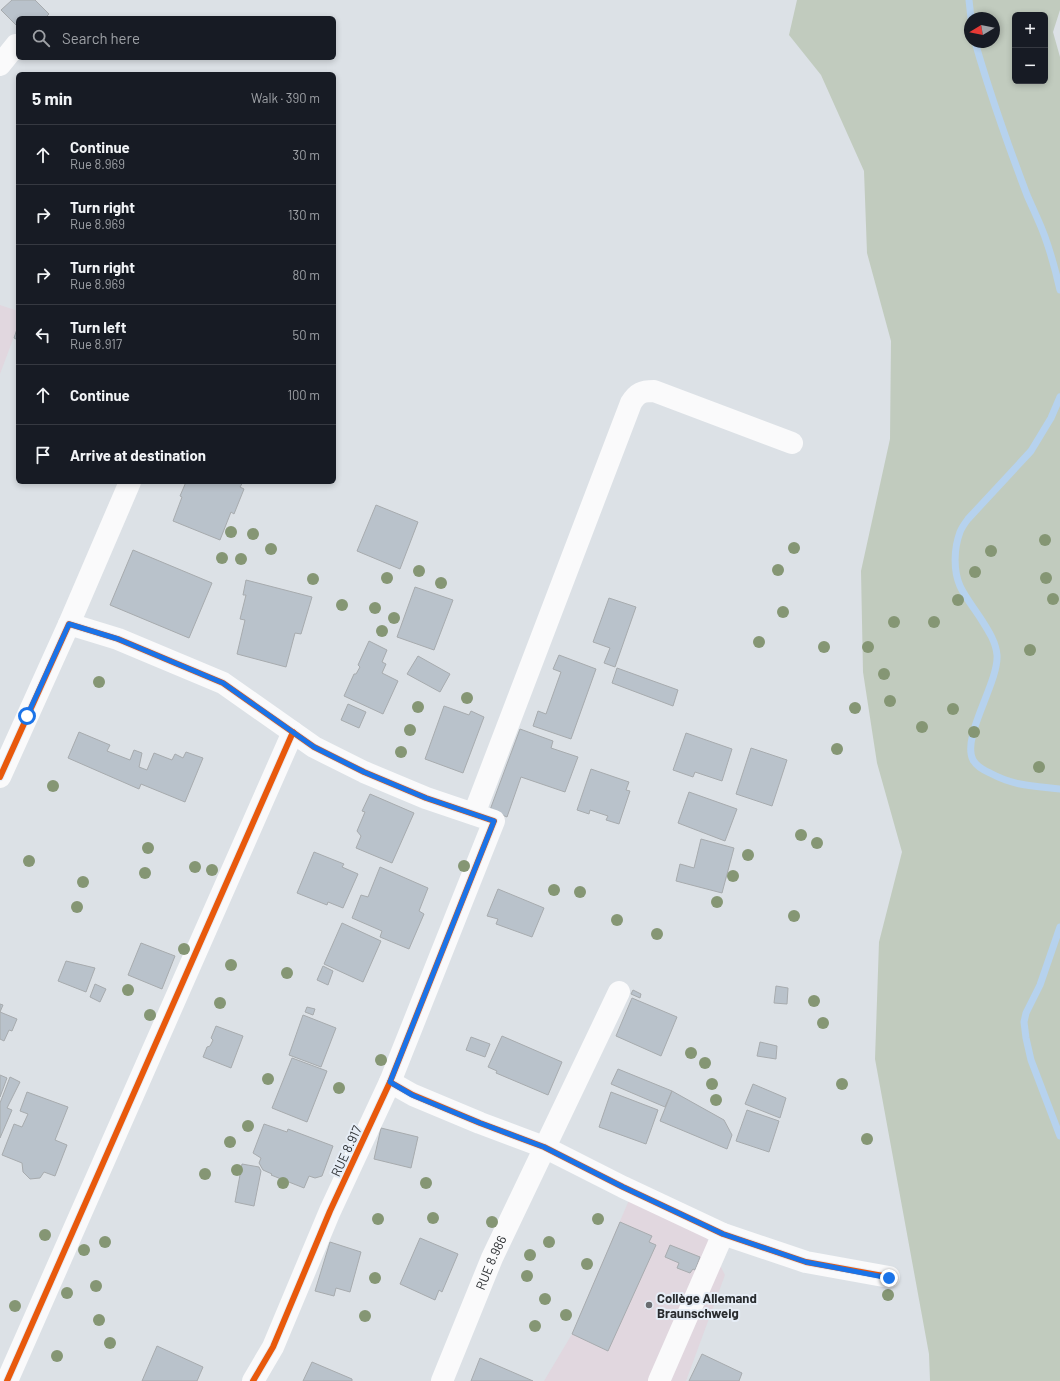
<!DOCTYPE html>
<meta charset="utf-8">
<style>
body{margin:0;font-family:Barlow,sans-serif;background:#20242c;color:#f1f3f6}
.controls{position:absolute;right:12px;top:12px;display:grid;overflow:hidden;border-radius:6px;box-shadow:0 2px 6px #0003}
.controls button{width:36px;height:36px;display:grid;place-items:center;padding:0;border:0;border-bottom:1px solid #363941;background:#171b24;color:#f1f3f6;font:20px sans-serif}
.compass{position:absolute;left:964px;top:12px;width:36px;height:36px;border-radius:50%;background:#171b24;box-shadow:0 2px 6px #0003;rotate:260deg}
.stop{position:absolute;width:12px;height:12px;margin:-9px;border:3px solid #1a73e8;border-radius:50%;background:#fff}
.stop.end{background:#1a73e8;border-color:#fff;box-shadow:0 1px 4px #0008}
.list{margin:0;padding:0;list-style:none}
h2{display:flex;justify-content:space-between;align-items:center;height:52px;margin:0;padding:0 16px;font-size:17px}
h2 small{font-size:13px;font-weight:400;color:#9ea1a6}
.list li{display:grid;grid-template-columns:26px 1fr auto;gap:12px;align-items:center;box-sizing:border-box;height:60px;padding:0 16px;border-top:1px solid #363941}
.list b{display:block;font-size:15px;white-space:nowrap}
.list p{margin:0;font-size:13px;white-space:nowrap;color:#9ea1a6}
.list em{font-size:13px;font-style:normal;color:#9ea1a6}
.icon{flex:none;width:22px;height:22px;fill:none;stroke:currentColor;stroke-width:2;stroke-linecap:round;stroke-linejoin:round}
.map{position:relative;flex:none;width:1060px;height:1381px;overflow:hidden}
.search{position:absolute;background:#171b24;box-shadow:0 2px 6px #0003;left:16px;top:16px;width:320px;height:44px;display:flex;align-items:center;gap:10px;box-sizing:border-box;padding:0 14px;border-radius:6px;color:#9ea1a6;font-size:15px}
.panel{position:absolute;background:#171b24;box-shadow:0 2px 6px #0003;left:16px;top:72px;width:320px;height:412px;border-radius:6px}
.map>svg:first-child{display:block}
</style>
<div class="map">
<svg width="1060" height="1381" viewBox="0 0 1060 1381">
<rect width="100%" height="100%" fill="#dce1e6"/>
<g fill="#e1d7df">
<path d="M0,305L18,311V326L0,374Z"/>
<path d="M632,1193L700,1225L725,1275L686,1381H544L572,1334Z"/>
</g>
<path fill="#c1cbbe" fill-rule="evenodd" d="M797,0H1060V10L1053,32L1060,57V1381H930L929,1354L875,1059L879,942L902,852L877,763L863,672L861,571L890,439L891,341L867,253L864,171L821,75L789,35ZM1015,15H1045V81H1015ZM970,18H994V42H970Z"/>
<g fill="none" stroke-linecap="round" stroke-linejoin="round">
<g stroke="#b6d2ee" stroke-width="7">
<path d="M969,0L971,18"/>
<path d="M975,42C990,94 1008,145 1027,195C1033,209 1040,223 1045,237C1051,254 1056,272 1060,290"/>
<path d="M1060,397L1051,418L1031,451L968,519C965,523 962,527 960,532C954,548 953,570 960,586C965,597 974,608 981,619C988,630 996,642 997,655C999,682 961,737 973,760C977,767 983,770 990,773C1014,786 1033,786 1060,789"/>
<path d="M1060,927L1040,985L1026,1013L1024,1022L1026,1038L1031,1060L1060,1136"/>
</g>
</g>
<g fill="#b9c2cb" stroke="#a7abae">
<path d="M12,0H35L49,14L45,18H18V27L1,10Z"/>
<path d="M18,326V340L14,338Z"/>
<path d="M186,482H243L240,487L244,489L234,514L231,512L220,540L173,521L182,497L180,496Z"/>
<path d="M376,505L418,522L400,569L357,551Z"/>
<path d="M133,550L212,583L189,638L110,605Z"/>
<path d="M246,580L312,597L301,634L295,633L286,667L237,654L245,620L240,619L246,595H243Z"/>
<path d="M415,587L453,600L434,650L397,637Z"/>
<path d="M609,598L636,607L615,667L604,663L610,648L593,642Z"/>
<path d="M369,641L387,650L382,662L386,664L382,673L398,681L383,714L344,696L354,674H356L360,667L358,665Z"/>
<path d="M559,655L596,669L571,739L533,726L538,711L546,714L561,672L553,669Z"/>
<path d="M418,656L450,674L440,692L407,674Z"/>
<path d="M617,668L678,690L673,706L612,683Z"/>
<path d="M348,704L366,712L359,728L341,720Z"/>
<path d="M444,706L469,715L471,711L484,717L463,773L425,759Z"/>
<path d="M520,729L553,741L551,748L578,757L565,792L521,777L507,817L490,810Z"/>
<path d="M79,732L110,745L107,751L130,760L134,750L142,753L139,767L147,770L154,753L172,760L175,754L183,758L186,752L203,758L185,802L141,784L139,789L68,758Z"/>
<path d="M686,733L732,749L722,781L695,772L693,777L673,770Z"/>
<path d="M751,748L787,760L772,806L736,794Z"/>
<path d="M591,769L629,782L626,790L630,791L619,824L606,820L608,816L590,810L589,814L577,810Z"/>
<path d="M689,792L737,809L725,841L678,823Z"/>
<path d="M370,794L414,813L392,863L356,848L361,836L357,831L365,812L362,811Z"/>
<path d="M701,839L734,848L722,893L676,881L680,864L694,868Z"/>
<path d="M314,852L344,864L342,867L358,874L343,908L328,902L327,905L297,893Z"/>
<path d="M380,867L428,888L419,911L424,914L409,949L380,937L382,931L352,918L361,895L368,897Z"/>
<path d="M498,889L544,908L532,937L496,924L498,919L487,916Z"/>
<path d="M342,923L381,941L363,982L324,964Z"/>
<path d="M141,943L175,956L162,989L128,975Z"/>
<path d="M66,961L95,968L86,992L58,981Z"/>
<path d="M323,966L333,971L328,985L317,980Z"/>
<path d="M95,984L106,989L100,1002L90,997Z"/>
<path d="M776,986L788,988L787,1004L774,1003Z"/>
<path d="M633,990L641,994L640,998L631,994Z"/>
<path d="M632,998L677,1017L661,1056L616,1036Z"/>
<path d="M0,1004L3,1005L0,1012L17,1019L12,1031L9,1030L4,1041L0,1039Z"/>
<path d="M307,1007L315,1009L313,1015L305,1012Z"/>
<path d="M303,1015L336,1028L321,1067L289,1055Z"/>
<path d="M216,1026L243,1036L231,1068L203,1057L207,1047L210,1046L213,1040L211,1038Z"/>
<path d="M502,1036L562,1062L548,1095L496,1073L497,1071L488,1067Z"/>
<path d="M471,1037L490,1044L485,1057L466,1050Z"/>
<path d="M760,1042L777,1046L776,1059L757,1056Z"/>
<path d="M292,1058L327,1071L307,1122L272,1108Z"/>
<path d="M618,1069L672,1091L665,1107L611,1084Z"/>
<path d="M0,1075L7,1078L0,1097Z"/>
<path d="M10,1077L20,1082L7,1108L12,1110L0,1138V1103Z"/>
<path d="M753,1084L786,1098L780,1118L745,1104Z"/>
<path d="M672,1091L724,1120L732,1135L727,1149L660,1121Z"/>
<path d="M27,1092L68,1107L55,1140L67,1145L55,1176L44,1172L40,1178L30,1179L23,1172L22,1163L2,1155L14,1124L22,1127L28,1114L20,1111Z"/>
<path d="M611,1092L658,1110L646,1144L599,1127Z"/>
<path d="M747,1110L779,1121L769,1152L736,1141Z"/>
<path d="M264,1124L287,1132L288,1129L333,1146L322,1176L315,1178L309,1176L304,1188L271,1175L272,1174L263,1170L259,1163L261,1158L253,1153Z"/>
<path d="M381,1128L418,1137L411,1168L374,1159Z"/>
<path d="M242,1164L259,1167L261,1171L254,1206L235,1202Z"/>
<path d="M620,1222L652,1236L649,1242L656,1245L608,1351L572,1334Z"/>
<path d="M420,1238L458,1254L442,1292L439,1290L435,1300L400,1284Z"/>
<path d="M330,1242L361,1252L350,1292L336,1288L334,1296L315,1291Z"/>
<path d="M670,1245L700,1257L695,1270L693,1269L690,1273L677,1268L679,1263L665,1257Z"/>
<path d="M157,1346L203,1367L197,1381H142Z"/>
<path d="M702,1354L742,1373L739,1381H689Z"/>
<path d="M480,1358L533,1381H471Z"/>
<path d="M312,1362L352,1379V1381H303Z"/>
</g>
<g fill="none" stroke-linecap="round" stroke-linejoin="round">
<g stroke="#fafafb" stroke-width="22">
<path d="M0,65L16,45"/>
<path d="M69,624L130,482"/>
<path d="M0,777L69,624L118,639L223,683L314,747L364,772L426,798L494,821L390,1082"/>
<path d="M474,814L631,403C637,393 642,391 654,391L792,443"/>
<path d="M7,1381L293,732"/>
<path d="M253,1381L273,1347L330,1211L390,1082L413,1095L480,1123L544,1147L623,1187L723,1234L806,1262L889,1277"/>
<path id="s1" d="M442,1381L492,1258L619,992"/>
<path d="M659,1381L723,1234"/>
</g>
<defs>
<g id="cycleway">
<path d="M0,777L69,624L118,639L223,683L314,747L364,772L426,798L494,821L390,1082"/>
<path d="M7,1381L293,732"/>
<path d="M253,1381L273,1347L330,1211L390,1082L413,1095L480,1123L544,1147L623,1187L723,1234L806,1262L889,1277"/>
</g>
</defs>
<use href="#cycleway" stroke="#e6edf6" stroke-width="8"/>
<use href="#cycleway" stroke="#e8590c" stroke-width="6"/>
</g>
<g fill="#859674">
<circle cx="231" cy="532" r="6"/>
<circle cx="253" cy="534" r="6"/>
<circle cx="1045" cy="540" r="6"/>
<circle cx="794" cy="548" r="6"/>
<circle cx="271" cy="549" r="6"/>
<circle cx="991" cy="551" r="6"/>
<circle cx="222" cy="558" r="6"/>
<circle cx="241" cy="559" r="6"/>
<circle cx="778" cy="570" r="6"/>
<circle cx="419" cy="571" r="6"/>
<circle cx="975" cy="572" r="6"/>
<circle cx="387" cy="578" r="6"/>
<circle cx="1046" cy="578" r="6"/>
<circle cx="313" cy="579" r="6"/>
<circle cx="441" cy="583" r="6"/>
<circle cx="1053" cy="599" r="6"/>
<circle cx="958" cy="600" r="6"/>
<circle cx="342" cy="605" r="6"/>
<circle cx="375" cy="608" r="6"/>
<circle cx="783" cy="612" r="6"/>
<circle cx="394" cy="618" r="6"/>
<circle cx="894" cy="622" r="6"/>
<circle cx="934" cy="622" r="6"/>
<circle cx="382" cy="631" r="6"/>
<circle cx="759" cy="642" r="6"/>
<circle cx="824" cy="647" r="6"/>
<circle cx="868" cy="647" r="6"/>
<circle cx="1030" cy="650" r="6"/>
<circle cx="884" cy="674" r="6"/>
<circle cx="99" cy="682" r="6"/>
<circle cx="467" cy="698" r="6"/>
<circle cx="890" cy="701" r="6"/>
<circle cx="418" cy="707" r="6"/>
<circle cx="855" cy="708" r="6"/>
<circle cx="953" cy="709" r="6"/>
<circle cx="922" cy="727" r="6"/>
<circle cx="410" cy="730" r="6"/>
<circle cx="974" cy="732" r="6"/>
<circle cx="837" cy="749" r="6"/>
<circle cx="401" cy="752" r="6"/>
<circle cx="1039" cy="767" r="6"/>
<circle cx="53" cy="786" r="6"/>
<circle cx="801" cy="835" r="6"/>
<circle cx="817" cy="843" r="6"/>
<circle cx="148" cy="848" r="6"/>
<circle cx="748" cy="855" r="6"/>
<circle cx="29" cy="861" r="6"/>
<circle cx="464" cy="866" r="6"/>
<circle cx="195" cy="867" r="6"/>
<circle cx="212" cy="870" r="6"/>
<circle cx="145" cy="873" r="6"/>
<circle cx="733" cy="876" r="6"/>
<circle cx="83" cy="882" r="6"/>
<circle cx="554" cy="890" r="6"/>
<circle cx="580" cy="892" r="6"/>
<circle cx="717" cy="902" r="6"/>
<circle cx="77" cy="907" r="6"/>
<circle cx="794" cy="916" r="6"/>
<circle cx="617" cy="920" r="6"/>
<circle cx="657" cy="934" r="6"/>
<circle cx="184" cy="949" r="6"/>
<circle cx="231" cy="965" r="6"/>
<circle cx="287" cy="973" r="6"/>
<circle cx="128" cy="990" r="6"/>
<circle cx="814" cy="1001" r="6"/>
<circle cx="220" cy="1003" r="6"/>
<circle cx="150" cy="1015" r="6"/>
<circle cx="823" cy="1023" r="6"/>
<circle cx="691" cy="1053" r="6"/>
<circle cx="381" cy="1060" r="6"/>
<circle cx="705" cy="1063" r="6"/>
<circle cx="268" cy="1079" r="6"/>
<circle cx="712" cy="1084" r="6"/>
<circle cx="842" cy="1084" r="6"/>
<circle cx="339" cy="1088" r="6"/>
<circle cx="716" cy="1100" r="6"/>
<circle cx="248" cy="1126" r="6"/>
<circle cx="867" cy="1139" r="6"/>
<circle cx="230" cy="1142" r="6"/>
<circle cx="237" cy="1170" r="6"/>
<circle cx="205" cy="1174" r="6"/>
<circle cx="283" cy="1183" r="6"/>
<circle cx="426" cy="1183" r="6"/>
<circle cx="433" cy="1218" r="6"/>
<circle cx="378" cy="1219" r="6"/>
<circle cx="598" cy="1219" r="6"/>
<circle cx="492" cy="1222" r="6"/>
<circle cx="45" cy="1235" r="6"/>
<circle cx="105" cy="1242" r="6"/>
<circle cx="549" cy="1242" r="6"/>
<circle cx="84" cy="1250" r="6"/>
<circle cx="530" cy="1255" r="6"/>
<circle cx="587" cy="1264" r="6"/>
<circle cx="527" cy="1276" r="6"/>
<circle cx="375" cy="1278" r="6"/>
<circle cx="96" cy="1286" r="6"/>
<circle cx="67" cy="1293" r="6"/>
<circle cx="888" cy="1295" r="6"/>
<circle cx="545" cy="1299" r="6"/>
<circle cx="15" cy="1306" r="6"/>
<circle cx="566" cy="1315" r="6"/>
<circle cx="365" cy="1316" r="6"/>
<circle cx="99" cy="1320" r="6"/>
<circle cx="535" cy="1326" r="6"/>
<circle cx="110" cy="1343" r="6"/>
<circle cx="57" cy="1356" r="6"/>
</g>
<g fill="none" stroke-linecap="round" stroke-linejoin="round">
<path stroke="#1a73e8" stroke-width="5" d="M27,716L69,624L118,639L223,683L314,747L364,772L426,798L494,821L390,1082L412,1095L480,1123L544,1147L623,1187L723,1234L806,1262L889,1278"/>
</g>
<circle fill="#686c70" stroke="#e6edf6" stroke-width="1.5" cx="649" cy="1305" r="4"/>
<g text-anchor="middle" stroke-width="4" stroke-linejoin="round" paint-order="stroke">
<g font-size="13" fill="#2a2d30" stroke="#e6edf6">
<text transform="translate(346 1151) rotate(-65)" y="5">RUE 8.917</text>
<text dy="5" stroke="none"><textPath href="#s1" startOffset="128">RUE 8.986</textPath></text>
</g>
<g font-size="13" font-weight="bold" fill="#2a2d30" stroke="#e6edf6" text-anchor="start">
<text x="657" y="1303">Collège Allemand<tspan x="657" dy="15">Braunschweig</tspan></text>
</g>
</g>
</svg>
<div class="controls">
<button>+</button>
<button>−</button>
</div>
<svg class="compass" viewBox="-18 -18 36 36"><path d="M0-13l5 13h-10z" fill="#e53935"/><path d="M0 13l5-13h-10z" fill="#9ea1a6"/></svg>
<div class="stop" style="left:27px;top:716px"></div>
<div class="stop end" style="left:889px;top:1278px"></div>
<div class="search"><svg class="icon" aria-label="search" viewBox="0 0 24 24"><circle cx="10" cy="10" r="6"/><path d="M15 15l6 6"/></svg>Search here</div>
<section class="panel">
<h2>5 min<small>Walk · 390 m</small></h2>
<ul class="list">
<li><svg class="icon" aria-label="ahead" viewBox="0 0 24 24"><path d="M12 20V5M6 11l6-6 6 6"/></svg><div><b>Continue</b><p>Rue 8.969</p></div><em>30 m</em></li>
<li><svg class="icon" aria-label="right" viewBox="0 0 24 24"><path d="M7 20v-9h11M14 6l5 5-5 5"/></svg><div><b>Turn right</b><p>Rue 8.969</p></div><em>130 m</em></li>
<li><svg class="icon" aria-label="right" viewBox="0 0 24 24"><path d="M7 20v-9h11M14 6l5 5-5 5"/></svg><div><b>Turn right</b><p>Rue 8.969</p></div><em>80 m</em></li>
<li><svg class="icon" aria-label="left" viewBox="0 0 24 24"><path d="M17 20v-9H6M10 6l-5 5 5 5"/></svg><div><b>Turn left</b><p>Rue 8.917</p></div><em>50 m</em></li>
<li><svg class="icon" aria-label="ahead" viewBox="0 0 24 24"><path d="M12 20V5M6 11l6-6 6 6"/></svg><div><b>Continue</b></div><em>100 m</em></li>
<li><svg class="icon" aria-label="arrive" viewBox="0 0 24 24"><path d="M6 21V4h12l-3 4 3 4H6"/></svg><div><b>Arrive at destination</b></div></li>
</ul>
</section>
</div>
